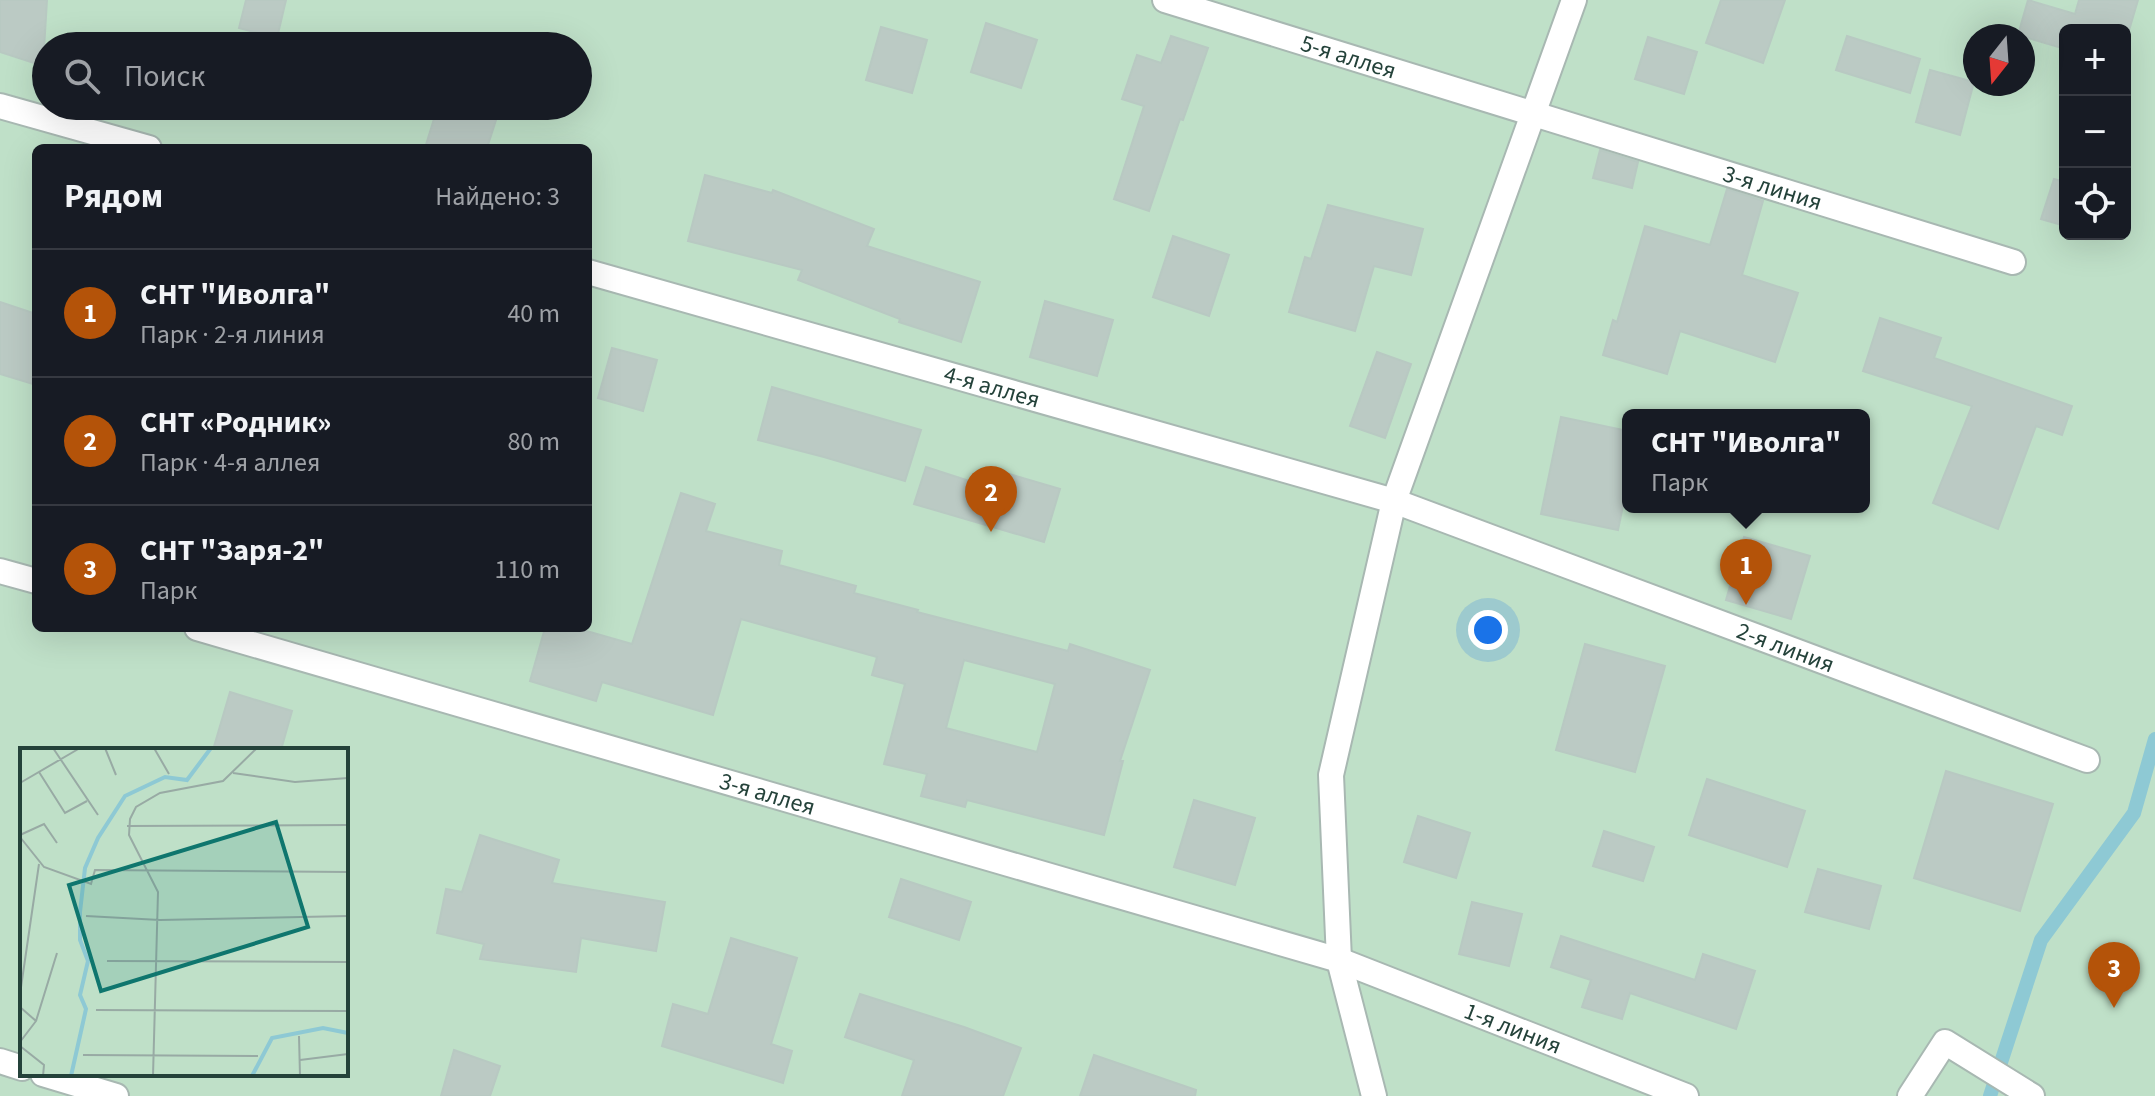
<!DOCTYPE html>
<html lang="ru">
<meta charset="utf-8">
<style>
body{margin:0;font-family:"Source Sans 3",sans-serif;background:#20242c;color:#f1f3f6}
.controls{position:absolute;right:24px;top:24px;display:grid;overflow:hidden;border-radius:12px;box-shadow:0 8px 32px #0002}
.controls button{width:72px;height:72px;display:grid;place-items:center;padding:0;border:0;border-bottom:2px solid #363941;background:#171b24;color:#f1f3f6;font:40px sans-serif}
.compass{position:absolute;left:1963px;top:24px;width:72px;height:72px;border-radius:50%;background:#171b24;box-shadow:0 8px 32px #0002;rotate:197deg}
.you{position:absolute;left:1488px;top:630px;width:28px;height:28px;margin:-20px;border:6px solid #fff;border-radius:50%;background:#1a73e8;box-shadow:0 0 0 12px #1a73e833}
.badge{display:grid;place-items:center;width:52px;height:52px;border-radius:50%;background:#b45309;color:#fff;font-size:26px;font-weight:700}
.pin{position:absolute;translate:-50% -66px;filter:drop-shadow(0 2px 4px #0008)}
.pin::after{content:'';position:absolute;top:42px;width:28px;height:24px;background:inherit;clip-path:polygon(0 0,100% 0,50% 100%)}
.popup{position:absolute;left:1622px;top:409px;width:248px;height:104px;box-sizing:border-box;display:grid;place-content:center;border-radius:12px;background:#171b24;filter:drop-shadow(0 2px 6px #0005);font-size:26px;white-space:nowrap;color:#9ea1a6}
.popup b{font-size:30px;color:#f1f3f6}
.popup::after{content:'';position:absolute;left:50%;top:100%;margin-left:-16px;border:16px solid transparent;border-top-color:#171b24}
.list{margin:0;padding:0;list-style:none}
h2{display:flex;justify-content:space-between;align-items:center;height:104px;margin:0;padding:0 32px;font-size:34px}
h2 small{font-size:26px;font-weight:400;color:#9ea1a6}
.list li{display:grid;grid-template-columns:52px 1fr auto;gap:24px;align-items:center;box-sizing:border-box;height:128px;padding:0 32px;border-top:2px solid #363941}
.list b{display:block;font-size:30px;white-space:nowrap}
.list p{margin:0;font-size:26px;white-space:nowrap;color:#9ea1a6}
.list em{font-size:26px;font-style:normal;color:#9ea1a6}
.icon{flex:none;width:44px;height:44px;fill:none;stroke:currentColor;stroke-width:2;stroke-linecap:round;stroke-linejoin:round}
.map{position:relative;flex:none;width:2155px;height:1096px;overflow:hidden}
.search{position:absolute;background:#171b24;box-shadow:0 8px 32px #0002;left:32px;top:32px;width:560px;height:88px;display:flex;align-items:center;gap:20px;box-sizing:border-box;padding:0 28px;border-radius:44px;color:#9ea1a6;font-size:30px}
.panel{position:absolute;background:#171b24;box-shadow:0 8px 32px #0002;left:32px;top:144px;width:560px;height:488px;border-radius:12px}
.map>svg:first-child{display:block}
</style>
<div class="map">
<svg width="2155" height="1096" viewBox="0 0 2155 1096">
<rect width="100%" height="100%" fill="#e6efeb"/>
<path fill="#bfe0c8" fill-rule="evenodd" d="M0,0H2155V1096H0ZM2065,30H2125V234H2065ZM1975,36H2023V84H1975ZM46,46H578V106H46ZM36,148H588V628H36ZM1628,415H1864V507H1628ZM22,750H346V1074H22Z"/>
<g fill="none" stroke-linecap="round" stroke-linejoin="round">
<path stroke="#8ec9d4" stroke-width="14" d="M1990,1096L2041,940L2134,813L2155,739"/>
</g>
<g fill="#bbcac4" stroke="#b8c9c2" stroke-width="2" fill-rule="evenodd">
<path d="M0,0H47L43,66L0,52Z"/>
<path d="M246,0H286L277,38L239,28Z"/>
<path d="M1721,0H1785L1763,63L1706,43Z"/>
<path d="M2028,0L2075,14L2079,0H2138L2125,44V30H2065V49L2018,35Z"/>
<path d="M986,23L1037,40L1021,88L971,72Z"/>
<path d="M881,27L927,40L912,93L866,80Z"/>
<path d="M1171,36L1208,48L1183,120L1180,119L1149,211L1114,199L1144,106L1122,99L1137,55L1161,63Z"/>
<path d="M1847,36L1920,59L1910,93L1836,70Z"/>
<path d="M1648,37L1697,52L1684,94L1635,79Z"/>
<path d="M1930,70L1974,82L1960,135L1916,122Z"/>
<path d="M438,106H461L497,117L487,148H425Z"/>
<path d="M1600,150L1638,162L1632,188L1593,178Z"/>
<path d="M705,175L772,193L773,190L874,229L867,246L980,282L961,342L899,322L900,319L798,280L802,270L688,241Z"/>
<path d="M2054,179L2065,182V226L2041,219Z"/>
<path d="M1727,189L1763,201L1742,275L1798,293L1775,362L1680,331L1667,374L1603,355L1613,320L1617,322L1645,226L1710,245Z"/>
<path d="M1328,205L1423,229L1411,275L1374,266L1355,331L1289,312L1305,257L1311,259Z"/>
<path d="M1173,236L1229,255L1209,316L1153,297Z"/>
<path d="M1045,301L1113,320L1097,376L1030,357Z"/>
<path d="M0,302L36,314V385L0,374Z"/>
<path d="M1880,318L1941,338L1934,358L2072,406L2062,435L2036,426L1998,529L1933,503L1972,406L1863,371Z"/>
<path d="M612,348L657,360L643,411L598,398Z"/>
<path d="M1377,352L1411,364L1385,438L1350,426Z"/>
<path d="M772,387L921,430L905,481L824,457L758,440Z"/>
<path d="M1561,417L1628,431V481L1618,530L1541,514Z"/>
<path d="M926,467L994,489L999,471L1060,489L1044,542L914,504Z"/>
<path d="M681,493L715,504L706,531L782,551L779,565L856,586L854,593L918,610L917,612L1068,651L1070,644L1150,670L1120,761H1123L1104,835L967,800L965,807L921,796L927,774L884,764L905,684L872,675L877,657L741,619L713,715L602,682L596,701L530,681L545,628H576L632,644ZM964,660L1055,684L1037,752L946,728Z"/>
<path d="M1744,537L1810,556L1791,619L1726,600Z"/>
<path d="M1585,644L1665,666L1635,772L1556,750Z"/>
<path d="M230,692L292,711L281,750H213Z"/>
<path d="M1946,771L2053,804L2020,911L1914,878Z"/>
<path d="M1707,779L1805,811L1787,867L1689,835Z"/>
<path d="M1194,800L1255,818L1235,885L1174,867Z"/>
<path d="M1418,816L1470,833L1456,878L1404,862Z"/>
<path d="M1604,831L1654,847L1643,881L1593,866Z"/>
<path d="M480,835L559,860L552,883L665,902L656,951L581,938L576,972L480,959L484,944L437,933L446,889L462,892Z"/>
<path d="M1818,869L1881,886L1869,929L1805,912Z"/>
<path d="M901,879L971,902L959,940L889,917Z"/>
<path d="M1472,902L1522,914L1509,966L1459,954Z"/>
<path d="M1561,936L1695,980L1703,954L1755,971L1736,1029L1630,993L1622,1019L1582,1007L1591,980L1551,967Z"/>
<path d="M731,938L797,958L771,1044L792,1051L783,1083L662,1046L673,1004L708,1014Z"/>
<path d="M860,994L964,1027L1021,1048L1003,1096H902L914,1060L845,1037Z"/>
<path d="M454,1050L500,1066L490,1096H441Z"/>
<path d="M1094,1055L1196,1090L1195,1096H1080Z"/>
</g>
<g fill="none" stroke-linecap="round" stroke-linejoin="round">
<defs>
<g id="minor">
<path id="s1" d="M1165,0L2013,262"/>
<path d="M0,106L149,148"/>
<path id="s2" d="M588,272L1394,501L2087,760"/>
<path d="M0,571L36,581"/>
<path id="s3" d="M197,628L1339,960L1686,1096"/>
<path d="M0,1061L22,1068"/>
<path d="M43,1074L116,1096"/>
<path d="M1374,1096L1339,960L1331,775L1394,501L1574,0"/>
<path d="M1910,1096L1945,1042L2032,1096"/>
</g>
</defs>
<use href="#minor" stroke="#a8b8b2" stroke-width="28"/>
<use href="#minor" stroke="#fff" stroke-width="24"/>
</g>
<g text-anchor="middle" stroke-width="6" stroke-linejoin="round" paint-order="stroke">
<g font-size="24" fill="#24423a" stroke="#f7fbf9">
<text dy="8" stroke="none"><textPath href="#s1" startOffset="192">5-я аллея</textPath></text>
<text dy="8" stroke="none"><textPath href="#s1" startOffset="636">3-я линия</textPath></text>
<text dy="8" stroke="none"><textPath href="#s2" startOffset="420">4-я аллея</textPath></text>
<text dy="8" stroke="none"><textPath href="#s2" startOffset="1256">2-я линия</textPath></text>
<text dy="8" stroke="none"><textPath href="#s3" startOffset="594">3-я аллея</textPath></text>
<text dy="8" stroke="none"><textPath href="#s3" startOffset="1376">1-я линия</textPath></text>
</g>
</g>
<g transform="translate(20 748)">
<rect width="328" height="328" fill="#e6efeb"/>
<path d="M0,0H328V328H0Z" fill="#bfe0c8"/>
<path fill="none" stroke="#8ec9d4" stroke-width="4" d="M51,328L66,261L60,247L68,213L60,192V164L65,120L78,90L105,48L145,29L167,32L191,0M232,328L252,290L303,280L328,285"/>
<path fill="none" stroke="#98aaa4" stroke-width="2" d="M33,0L78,67M85,0L96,27M134,0L149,26M19,24L45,65L67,53M213,25L275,34L328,30M0,35L60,0M107,78L328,77M0,87L24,76L37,95M0,89L24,119L71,136L75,122L328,124M66,168L140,172L328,168M87,213L328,214M0,246L19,116M0,259L16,273L0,294M76,262L328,263M16,273L37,205M279,288L280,328M0,298L24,317L23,328M63,307L238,308M280,312L328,306M133,328L138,144L109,87L110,71L116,59L140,45L203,33L237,0"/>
<path fill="#0f766e" fill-opacity="0.15" stroke="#0f766e" stroke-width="4" d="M256,74L288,179L81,243L49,137Z"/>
<rect width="328" height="328" fill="none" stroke="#24423a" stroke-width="4"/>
</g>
</svg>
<div class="controls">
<button>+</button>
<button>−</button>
<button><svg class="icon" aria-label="locate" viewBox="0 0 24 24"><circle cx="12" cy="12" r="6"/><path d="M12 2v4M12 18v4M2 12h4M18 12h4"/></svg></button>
</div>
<svg class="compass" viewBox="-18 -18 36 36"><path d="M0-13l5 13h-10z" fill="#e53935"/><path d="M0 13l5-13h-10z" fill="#9ea1a6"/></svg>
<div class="you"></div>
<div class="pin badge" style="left:1746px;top:605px">1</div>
<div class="popup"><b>СНТ &quot;Иволга&quot;</b>Парк</div>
<div class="pin badge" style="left:991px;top:532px">2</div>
<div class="pin badge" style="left:2114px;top:1008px">3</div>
<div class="search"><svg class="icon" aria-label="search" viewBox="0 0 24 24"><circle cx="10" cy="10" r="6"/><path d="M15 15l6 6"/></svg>Поиск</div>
<section class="panel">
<h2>Рядом<small>Найдено: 3</small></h2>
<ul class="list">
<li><span class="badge">1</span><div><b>СНТ &quot;Иволга&quot;</b><p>Парк · 2-я линия</p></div><em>40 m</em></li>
<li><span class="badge">2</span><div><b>СНТ «Родник»</b><p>Парк · 4-я аллея</p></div><em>80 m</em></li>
<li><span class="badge">3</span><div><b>СНТ &quot;Заря-2&quot;</b><p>Парк</p></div><em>110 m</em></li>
</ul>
</section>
</div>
